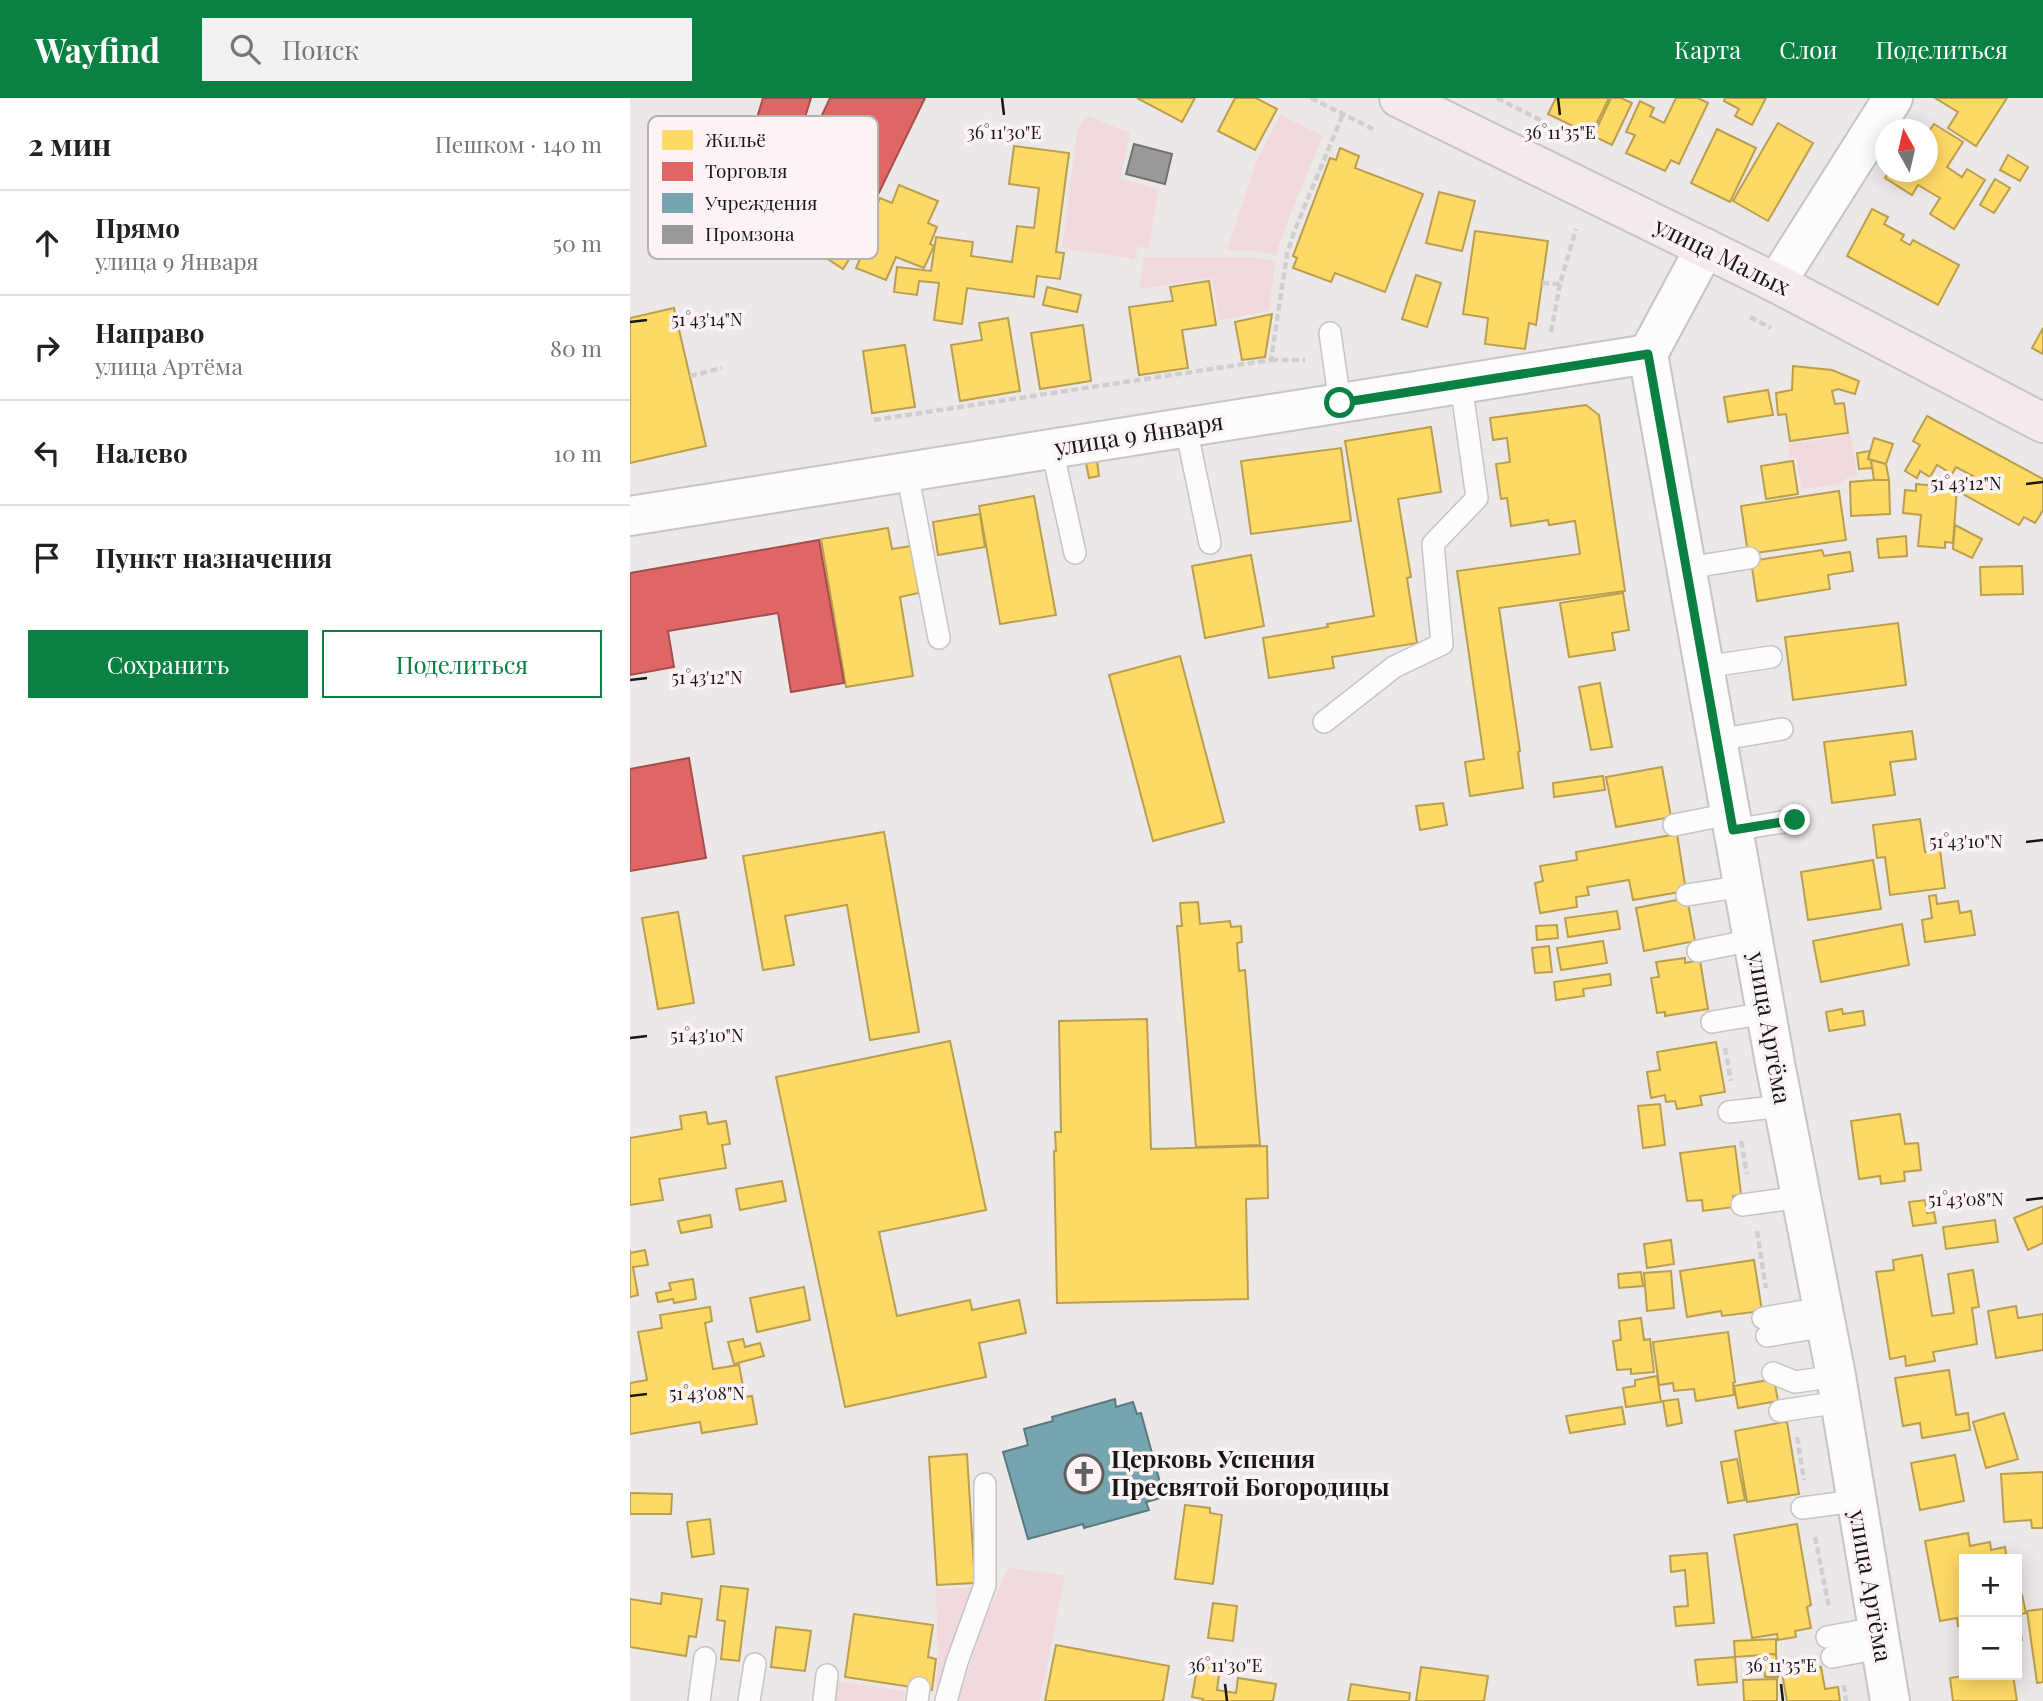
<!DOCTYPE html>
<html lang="ru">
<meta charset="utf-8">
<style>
body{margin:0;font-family:"Playfair Display",serif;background:#f2f2f2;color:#222}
.controls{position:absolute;right:21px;bottom:21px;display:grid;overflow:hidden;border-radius:0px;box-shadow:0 4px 18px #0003}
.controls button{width:63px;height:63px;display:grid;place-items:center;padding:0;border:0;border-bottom:2px solid #e0e0e0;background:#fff;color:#222;font:35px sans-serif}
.compass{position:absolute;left:1245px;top:21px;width:63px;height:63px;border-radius:50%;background:#fff;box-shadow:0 4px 18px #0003;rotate:352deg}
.stop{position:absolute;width:21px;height:21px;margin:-16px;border:5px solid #0b8043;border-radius:50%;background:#fff}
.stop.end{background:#0b8043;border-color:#fff;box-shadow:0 2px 7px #0008}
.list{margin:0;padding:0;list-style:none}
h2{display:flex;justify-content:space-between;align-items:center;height:91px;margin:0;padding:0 28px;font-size:30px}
h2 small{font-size:23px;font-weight:400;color:#767676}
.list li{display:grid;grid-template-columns:46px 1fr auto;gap:21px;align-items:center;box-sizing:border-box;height:105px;padding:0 28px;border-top:2px solid #e0e0e0}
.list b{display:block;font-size:26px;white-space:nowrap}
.list p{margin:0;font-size:23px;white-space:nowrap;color:#767676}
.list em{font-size:23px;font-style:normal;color:#767676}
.actions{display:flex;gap:14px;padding:21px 28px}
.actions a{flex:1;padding:16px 0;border:2px solid #0b8043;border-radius:0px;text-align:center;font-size:24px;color:#0b8043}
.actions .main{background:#0b8043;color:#fff}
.icon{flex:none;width:38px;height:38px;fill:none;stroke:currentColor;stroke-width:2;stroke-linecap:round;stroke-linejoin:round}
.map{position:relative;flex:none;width:1413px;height:1603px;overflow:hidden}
header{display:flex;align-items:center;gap:42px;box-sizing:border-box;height:98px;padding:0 35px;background:#0b8043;color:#fff}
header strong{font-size:33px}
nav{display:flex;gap:38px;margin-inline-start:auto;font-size:24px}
.search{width:490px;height:63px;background:#f2f2f2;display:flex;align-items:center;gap:18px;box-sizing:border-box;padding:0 24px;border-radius:0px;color:#767676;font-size:26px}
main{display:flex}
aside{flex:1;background:#fff}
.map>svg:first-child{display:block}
</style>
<header>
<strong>Wayfind</strong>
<div class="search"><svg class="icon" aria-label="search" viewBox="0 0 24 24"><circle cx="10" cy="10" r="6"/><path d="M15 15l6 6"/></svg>Поиск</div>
<nav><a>Карта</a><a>Слои</a><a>Поделиться</a></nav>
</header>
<main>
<aside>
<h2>2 мин<small>Пешком · 140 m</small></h2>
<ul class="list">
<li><svg class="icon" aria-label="ahead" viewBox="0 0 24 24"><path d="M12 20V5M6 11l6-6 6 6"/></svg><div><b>Прямо</b><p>улица 9 Января</p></div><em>50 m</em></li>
<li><svg class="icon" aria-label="right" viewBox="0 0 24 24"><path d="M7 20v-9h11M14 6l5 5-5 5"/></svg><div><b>Направо</b><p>улица Артёма</p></div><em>80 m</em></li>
<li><svg class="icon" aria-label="left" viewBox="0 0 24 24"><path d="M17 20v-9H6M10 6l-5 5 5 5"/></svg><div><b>Налево</b></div><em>10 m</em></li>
<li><svg class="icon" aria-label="arrive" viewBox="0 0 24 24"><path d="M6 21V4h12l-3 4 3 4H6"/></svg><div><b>Пункт назначения</b></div></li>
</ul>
<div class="actions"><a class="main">Сохранить</a><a>Поделиться</a></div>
</aside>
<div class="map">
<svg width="1413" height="1603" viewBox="0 0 1413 1603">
<rect width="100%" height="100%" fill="#ede8e8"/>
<g fill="#f1d9dc">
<path d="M456,17L500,35L490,80L528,91L519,150L508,149L504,161L432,150L447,34Z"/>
<path d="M650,17L693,38L655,129L646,157L622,152H597L626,64Z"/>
<path d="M514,159H621L645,163L639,213L589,222L582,180L509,191Z"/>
<path d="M1221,337L1227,378L1218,379L1211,386L1172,391L1166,360H1159L1158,346Z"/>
<path d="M378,1470L435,1477L410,1603H328L354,1524Z"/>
<path d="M346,1489L314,1589H306L308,1558L306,1491Z"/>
<path d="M206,1583L275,1593L274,1603H203Z"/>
</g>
<g fill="#ffd966" stroke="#ba9f4e" stroke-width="2">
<path d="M507,0H565L552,24Z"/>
<path d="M605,0H626L647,11L625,52L588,33Z"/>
<path d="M926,0H979L961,37L918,16Z"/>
<path d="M981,0H991L1002,5L982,47L963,38Z"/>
<path d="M1046,0H1068L1078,5L1049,66L1041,62L1035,73L996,55L1005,37L996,34L1010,3L1024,10L1020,18L1034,25Z"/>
<path d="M1095,0H1136L1122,27L1105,18L1109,11L1094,3Z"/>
<path d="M1305,0H1377L1346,48L1318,30L1328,14Z"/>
<path d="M1148,25L1183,45L1138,123L1103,103Z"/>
<path d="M1304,26L1333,44L1317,69L1332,79L1337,71L1355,82L1324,131L1300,116L1310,100L1288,87L1282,97L1255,80L1259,74H1297V36Z"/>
<path d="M1087,31L1126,50L1100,104L1061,85Z"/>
<path d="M384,48L439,55L426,154L434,155L430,181L407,178L404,199L337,190L332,226L304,222L309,185L289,183L287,197L264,194L267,169L301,173L306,139L343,144L341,158L382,164L387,128L404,130L409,90L379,86Z"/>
<path d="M710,50L729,58L725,70L793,96L755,194L705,175L701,184L663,170L667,160L663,158L700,60L706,62Z"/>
<path d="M1378,57L1398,69L1390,83L1370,72Z"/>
<path d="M1365,81L1380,90L1364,115L1350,107Z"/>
<path d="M269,87L308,103L298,125L307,129L300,146L304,148L294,170L266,159L256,182L226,170L242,134L214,119L222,102L245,112L250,100L262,105Z"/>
<path d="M809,94L845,103L832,153L796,145Z"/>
<path d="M1242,111L1258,119L1254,126L1274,137L1271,142L1280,147L1283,142L1329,167L1308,207L1217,158Z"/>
<path d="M197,112L235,136L213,171L175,146Z"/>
<path d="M845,133L918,143L906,227L899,225L895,251L855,246L858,220L833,216Z"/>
<path d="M786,177L811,185L797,229L772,221Z"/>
<path d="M579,183L586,227L552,232L558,270L509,277L499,209L543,203L540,189Z"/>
<path d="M417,189L451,197L447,214L413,207Z"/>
<path d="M44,210L76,348L0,365V220Z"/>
<path d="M642,216L635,259L612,262L605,224Z"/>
<path d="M378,220L390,293L330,303L321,247L352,242L349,225Z"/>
<path d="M453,227L461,283L410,291L401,235Z"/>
<path d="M1413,230V256L1402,250Z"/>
<path d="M275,247L285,309L242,315L233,253Z"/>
<path d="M1163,268L1202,272L1229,283L1225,296L1208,291L1202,293L1205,306L1214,305L1218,335L1160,343L1156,316L1148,317L1146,295L1162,292Z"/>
<path d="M1138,292L1143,317L1098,324L1094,299Z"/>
<path d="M956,307L969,317L995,493L869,510L890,653L888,654L893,690L840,698L835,664L854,661L827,473L950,456L945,423L919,427L918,422L881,428L877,400L871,401L866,366L880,364L877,340L863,342L860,320Z"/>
<path d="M1297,318L1413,381V412L1405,425L1394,419L1389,427L1333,396L1343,378L1326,369L1322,376L1307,367L1300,379L1290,373L1287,380L1275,373L1290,347L1283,343Z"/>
<path d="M801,329L811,394L768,401L781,479L777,480L787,545L702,559L704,570L639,580L633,540L698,529L697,526L744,518L715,343Z"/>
<path d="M1244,340L1263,346L1256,366L1238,361Z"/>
<path d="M711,350L721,423L621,436L611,363Z"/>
<path d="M1240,353L1238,361L1241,362L1242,370L1229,371L1227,355Z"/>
<path d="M1241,362L1256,366L1259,382H1244Z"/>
<path d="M467,363L469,378L459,380L456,365Z"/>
<path d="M1163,363L1168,396L1136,401L1131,368Z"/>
<path d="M1244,382H1259L1260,416L1221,418L1220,384Z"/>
<path d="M1286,386L1327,390L1323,445L1315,444V450L1288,448L1291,417L1273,415L1275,392L1286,393Z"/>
<path d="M1209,393L1216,442L1118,456L1111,408Z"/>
<path d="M404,398L426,517L370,526L349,408Z"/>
<path d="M350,416L355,449L308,457L303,424Z"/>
<path d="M1325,427L1352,441L1342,460L1323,451Z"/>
<path d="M258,430L262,451L281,448L289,495L270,499L283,578L216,589L191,441Z"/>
<path d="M1276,438L1277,458L1249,460L1247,441Z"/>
<path d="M1192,452L1194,458L1220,454L1223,473L1198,477L1200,491L1127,503L1121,463Z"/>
<path d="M621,457L634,528L575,540L562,468Z"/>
<path d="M1392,468L1393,496L1351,497L1350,469Z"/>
<path d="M993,495L999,532L982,535L985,552L939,559L930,505Z"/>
<path d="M1268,525L1276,587L1163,602L1155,539Z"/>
<path d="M550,558L594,724L523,743L479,577Z"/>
<path d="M970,585L982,649L961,652L949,589Z"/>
<path d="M1282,633L1286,661L1260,664L1265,697L1202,705L1194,644Z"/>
<path d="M1032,669L1041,719L986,729L976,679Z"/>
<path d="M973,678L975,692L924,699L923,685Z"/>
<path d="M813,705L817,727L790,732L786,708Z"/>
<path d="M1290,721L1295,754L1310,752L1315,790L1260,797L1255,759L1247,760L1243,727Z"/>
<path d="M254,734L289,934L240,942L217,807L155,818L164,867L133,872L113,758Z"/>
<path d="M1047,736L1056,793L1003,802L999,782L957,789L959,797L946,799L947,809L910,815L905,785L913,783L910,768L947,762L946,754Z"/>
<path d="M1243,762L1251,811L1178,822L1171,774Z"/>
<path d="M1306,797L1307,806L1328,803L1330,815L1341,813L1345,837L1295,844L1292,822L1302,820L1299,798Z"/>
<path d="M1057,800L1065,843L1014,853L1006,810Z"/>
<path d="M568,804L570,826L600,823L601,829L611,828L612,844L607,845L609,873L615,872L630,1047L566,1049L547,828H552L550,805Z"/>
<path d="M987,813L990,831L938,839L935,820Z"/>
<path d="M48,814L64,905L28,911L12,820Z"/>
<path d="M1272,826L1279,867L1191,884L1183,843Z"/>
<path d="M927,827L928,840L907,842L906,828Z"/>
<path d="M973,843L977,865L931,872L927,850Z"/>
<path d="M919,848L922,874L905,875L902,850Z"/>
<path d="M1055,860V865L1070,862L1078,911L1035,918V914L1027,915L1021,880L1029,879L1026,864Z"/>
<path d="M980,876L981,887L953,891L954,898L926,902L924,884Z"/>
<path d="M1212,911L1213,916L1233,913L1235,927L1199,933L1196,914Z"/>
<path d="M517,921L521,1051L637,1048L638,1100L616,1101L618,1201L427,1205L424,1053H426L425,1034H431L429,923Z"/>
<path d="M320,943L356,1112L249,1134L267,1218L340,1202L342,1212L389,1202L396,1235L349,1245L356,1279L215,1309L146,979Z"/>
<path d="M1086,944L1095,994L1070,998L1072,1007L1047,1011L1045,1003L1036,1004L1035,997L1021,1000L1017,974L1030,972L1027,954Z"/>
<path d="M1030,1006L1035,1047L1013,1050L1008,1008Z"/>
<path d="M76,1014L78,1026L96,1023L100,1046L92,1047L96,1070L29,1081L33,1102L0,1107V1040L52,1031L50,1018Z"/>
<path d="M1270,1016L1275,1046L1288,1045L1291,1072L1274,1074L1275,1083L1251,1086L1250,1078L1229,1081L1221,1023Z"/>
<path d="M1105,1048L1111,1096L1103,1098L1104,1109L1073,1113L1072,1102L1057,1103L1050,1055Z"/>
<path d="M152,1083L156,1103L110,1112L106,1091Z"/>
<path d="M1295,1102L1297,1115L1304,1114L1306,1125L1283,1128L1279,1104Z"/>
<path d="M1413,1108V1145L1398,1152L1384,1120Z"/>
<path d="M80,1117L82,1129L51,1135L48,1123Z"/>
<path d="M1365,1122L1368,1144L1316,1151L1313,1129Z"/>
<path d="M1041,1142L1044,1166L1017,1170L1014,1146Z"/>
<path d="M0,1152V1155L15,1152L18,1167L3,1169L8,1197L0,1199Z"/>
<path d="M1292,1157L1302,1218L1324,1215L1318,1176L1343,1172L1349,1209L1342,1210L1347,1246L1303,1254L1305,1263L1276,1268L1275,1258L1260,1261L1246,1174L1264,1172L1263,1162Z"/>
<path d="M1124,1162L1132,1213L1092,1218L1091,1213L1057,1219L1050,1173Z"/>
<path d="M1041,1173L1044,1210L1017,1213L1014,1175Z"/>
<path d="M1011,1174L1013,1188L989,1190L988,1176Z"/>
<path d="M63,1181L66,1201L44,1205L43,1201L28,1204L26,1195L41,1192L39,1185Z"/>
<path d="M174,1189L180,1222L127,1234L120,1200Z"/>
<path d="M1386,1208L1388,1220L1413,1216V1252L1366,1260L1358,1213Z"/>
<path d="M80,1209L82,1223L75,1225L83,1271L109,1267L115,1299L122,1298L127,1326L72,1335L70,1324L0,1336V1285L17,1282L8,1234L32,1230L30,1217Z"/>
<path d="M1011,1220L1014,1242L1020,1241L1024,1274L1001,1276V1271L987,1272L983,1243L991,1242L989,1223Z"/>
<path d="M1098,1234L1105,1284L1103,1285L1104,1297L1066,1303L1064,1291L1044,1293L1043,1285L1029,1287L1023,1244Z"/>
<path d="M113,1241L115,1249L130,1245L134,1258L104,1266L98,1244Z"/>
<path d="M1319,1272L1326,1317L1338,1315L1340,1332L1292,1340L1290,1325L1273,1328L1265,1280Z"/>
<path d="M1027,1278L1031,1304L996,1309L993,1290L1005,1288V1282Z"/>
<path d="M1144,1281L1148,1303L1108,1310L1104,1288Z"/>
<path d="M1048,1301L1052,1325L1037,1328L1033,1303Z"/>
<path d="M992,1309L995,1326L940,1335L936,1318Z"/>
<path d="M1374,1315L1388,1361L1356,1370L1343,1324Z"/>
<path d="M1154,1324H1157L1169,1396L1117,1404L1105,1333Z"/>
<path d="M337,1356L345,1485L307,1487L299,1359Z"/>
<path d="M1325,1357L1334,1403L1290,1412L1281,1365Z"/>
<path d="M1107,1361L1115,1402L1098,1405L1091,1364Z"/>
<path d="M1413,1374V1430H1402L1401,1422L1374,1424L1371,1376Z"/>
<path d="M0,1395L42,1396L41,1416H0Z"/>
<path d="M555,1407L580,1410V1415L592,1417L583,1486L545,1481Z"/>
<path d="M80,1421L84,1456L62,1459L57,1424Z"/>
<path d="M1167,1426L1181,1507L1177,1509L1181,1530L1165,1533L1166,1539L1148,1542L1147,1536L1122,1540L1104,1437Z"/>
<path d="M1338,1435L1340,1448L1360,1444L1361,1452L1375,1449L1377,1461H1334V1527L1328,1528L1327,1520L1310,1523L1295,1443Z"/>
<path d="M1077,1455L1084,1525L1046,1528L1044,1509L1058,1508L1055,1472L1041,1474L1040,1458Z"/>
<path d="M91,1488L118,1491L109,1563L91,1561L95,1523L87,1522Z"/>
<path d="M32,1495L72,1501L66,1539L59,1538L56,1558L0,1549V1501L31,1506Z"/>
<path d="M1392,1497L1396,1515L1387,1517V1498Z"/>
<path d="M583,1505L607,1508L603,1543L578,1540Z"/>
<path d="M1413,1511V1584L1407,1585L1397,1513Z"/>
<path d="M224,1516L303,1527L298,1559L306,1561L302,1592L215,1579Z"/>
<path d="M146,1529L181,1533L175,1573L141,1569Z"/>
<path d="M1387,1530H1390L1392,1542L1387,1543Z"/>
<path d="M1146,1541V1556L1105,1559L1104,1543Z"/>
<path d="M426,1547L539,1568L533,1603H415Z"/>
<path d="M1146,1556L1148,1579H1135L1133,1557Z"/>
<path d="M1105,1559L1107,1584L1068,1587L1065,1562Z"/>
<path d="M568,1565L590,1569L587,1592L606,1595L608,1580L646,1586L643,1603H572L573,1601L562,1599Z"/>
<path d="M791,1569L858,1578L854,1603H786Z"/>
<path d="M1191,1569L1195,1591L1208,1589L1210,1603H1157L1152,1575Z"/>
<path d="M1339,1577H1383L1387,1603H1323L1320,1580Z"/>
<path d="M1147,1581V1603H1114L1113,1582Z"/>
<path d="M721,1586L780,1595L779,1603H718Z"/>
</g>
<g fill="#e06666" stroke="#a54e4e" stroke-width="2">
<path d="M133,0H181L168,42L179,45L200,0H295L243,107L167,68L156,98L108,83Z"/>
<path d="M189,442L214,585L161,594L148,515L38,533L44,569L0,577V475Z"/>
<path d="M59,660L76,760L0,773V671Z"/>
</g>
<path fill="#76a5af" stroke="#5a7a81" stroke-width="2" d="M485,1301L486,1309L503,1304L507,1316L511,1315L534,1399L516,1404L519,1412L454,1430L453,1426L398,1441L373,1354L398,1347L394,1331L423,1323L422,1319Z"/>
<path fill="#999" stroke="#737272" stroke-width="2" d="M504,46L542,56L535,86L496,76Z"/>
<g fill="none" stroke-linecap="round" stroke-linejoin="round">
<defs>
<g id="service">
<path d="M700,235L710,305"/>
<path d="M556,330L580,445"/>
<path d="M422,351L445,455"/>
<path d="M277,374L309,540"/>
<path d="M1057,470L1119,460"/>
<path d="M1074,569L1141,559"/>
<path d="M694,624L764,569L812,546L803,446L847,400L831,286"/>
<path d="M1087,642L1152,631"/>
<path d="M1044,727L1100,716"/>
<path d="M1103,732L1165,722"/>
<path d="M1057,797L1113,788"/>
<path d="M1068,853L1123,842"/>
<path d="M1082,924L1136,915"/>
<path d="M1099,1014L1153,1008"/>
<path d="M1112,1107L1171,1099"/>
<path d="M1133,1220L1193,1210"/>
<path d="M1137,1238L1196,1228"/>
<path d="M1143,1275L1165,1284L1206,1278"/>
<path d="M1150,1313L1210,1304"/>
<path d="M1172,1410L1225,1403"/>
<path d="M1197,1539L1246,1530"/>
<path d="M1202,1559L1250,1550"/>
<path d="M69,1603L75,1560"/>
<path d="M119,1603L125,1566"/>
<path d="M194,1603L197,1577"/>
<path d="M287,1603L289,1590"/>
<path d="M316,1603L327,1564L355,1487V1386"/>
</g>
<g id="minor">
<path d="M1146,185L1263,0"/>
<path d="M1018,256L1145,965L1206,1278L1260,1603"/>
<path d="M1018,256L1075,150"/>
<path d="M0,418L1018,256"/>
</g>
<path id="primary" d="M769,0L1146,185L1413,325"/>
</defs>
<use href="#service" stroke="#c8c4c4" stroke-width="24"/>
<use href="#minor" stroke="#c8c4c4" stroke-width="42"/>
<use href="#primary" stroke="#c6c4c4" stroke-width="42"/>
<g stroke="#d0cfcf" stroke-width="4.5" stroke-dasharray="7 3.5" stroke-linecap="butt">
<path d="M681,0L743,31"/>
<path d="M867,0L922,28"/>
<path d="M912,185L930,186L946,131"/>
<path d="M1120,219L1141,230"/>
<path d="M921,234L930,186"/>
<path d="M641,262H675"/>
<path d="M60,278L92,270"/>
<path d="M244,322L641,262L657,156L664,134L713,16"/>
<path d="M1095,950L1101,983"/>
<path d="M1111,1043L1117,1076"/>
<path d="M1127,1133L1136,1190"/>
<path d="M1167,1339L1174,1382"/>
<path d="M1185,1439L1199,1509"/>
<path d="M1214,1587L1216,1603"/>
</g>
<use href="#service" stroke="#fcfcfc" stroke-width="21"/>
<use href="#minor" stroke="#fcfcfc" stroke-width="38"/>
<use href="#primary" stroke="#f4eaec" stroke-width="38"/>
</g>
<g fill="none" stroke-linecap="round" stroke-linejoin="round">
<path stroke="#0b8043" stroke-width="9" d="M710,305L1018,256L1103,732L1165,722"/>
</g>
<path fill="none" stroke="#1a1717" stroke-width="2.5" d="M372,0L374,17M928,0L930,17M0,224L17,222M1396,386L1413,384M0,582L17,580M1396,744L1413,742M0,940L17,938M1396,1102L1413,1100M0,1298L17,1296M595,1586L597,1603M1151,1586L1153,1603"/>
<defs>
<symbol id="church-ring" viewBox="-11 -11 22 22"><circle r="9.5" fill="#fcf3f4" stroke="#646060" stroke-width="1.5"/><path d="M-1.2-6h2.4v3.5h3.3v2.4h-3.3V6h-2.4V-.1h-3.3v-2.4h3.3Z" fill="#646060"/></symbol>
</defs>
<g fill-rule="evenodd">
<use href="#church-ring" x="432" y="1354" width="44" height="44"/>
</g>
<g text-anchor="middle" stroke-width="7" stroke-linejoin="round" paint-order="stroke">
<g font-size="24" fill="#1a1717" stroke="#fcf3f4">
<text transform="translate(1092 159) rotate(26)" y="8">улица Малых</text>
<text transform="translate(509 337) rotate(-9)" y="8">улица 9 Января</text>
<text transform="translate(1139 930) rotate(80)" y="8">улица Артёма</text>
<text transform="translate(1240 1488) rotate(80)" y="8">улица Артёма</text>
</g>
<g font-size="24" font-weight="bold" fill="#1a1717" stroke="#fcf3f4" text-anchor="start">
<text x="481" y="1370">Церковь Успения<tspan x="481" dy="28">Пресвятой Богородицы</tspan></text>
</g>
</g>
<rect x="18" y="18" width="230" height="143" rx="10" fill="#fcf3f4" stroke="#b8b1b2" stroke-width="2"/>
<rect x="32" y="32" width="31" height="20" fill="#ffd966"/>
<rect x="32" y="64" width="31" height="19" fill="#e06666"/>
<rect x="32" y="95" width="31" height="20" fill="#76a5af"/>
<rect x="32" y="127" width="31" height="19" fill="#999"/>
<g font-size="19" fill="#1a1717">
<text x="75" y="49">Жильё</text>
<text x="75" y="80">Торговля</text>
<text x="75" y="112">Учреждения</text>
<text x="75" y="143">Промзона</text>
</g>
<g font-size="18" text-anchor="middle" fill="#1a1717" stroke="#fcf3f4" stroke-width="7" stroke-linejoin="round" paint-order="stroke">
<text x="374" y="41">36°11'30"E</text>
<text x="930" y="41">36°11'35"E</text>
<text x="77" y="228">51°43'14"N</text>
<text x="1336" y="392">51°43'12"N</text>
<text x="77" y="586">51°43'12"N</text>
<text x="1336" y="750">51°43'10"N</text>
<text x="77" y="944">51°43'10"N</text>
<text x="1336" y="1108">51°43'08"N</text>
<text x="77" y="1302">51°43'08"N</text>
<text x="595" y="1574">36°11'30"E</text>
<text x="1151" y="1574">36°11'35"E</text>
</g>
</svg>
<div class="controls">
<button>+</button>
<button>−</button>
</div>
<svg class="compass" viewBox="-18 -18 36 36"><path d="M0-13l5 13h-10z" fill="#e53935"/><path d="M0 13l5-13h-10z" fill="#767676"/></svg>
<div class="stop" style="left:710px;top:305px"></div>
<div class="stop end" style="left:1165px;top:722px"></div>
</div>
</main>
